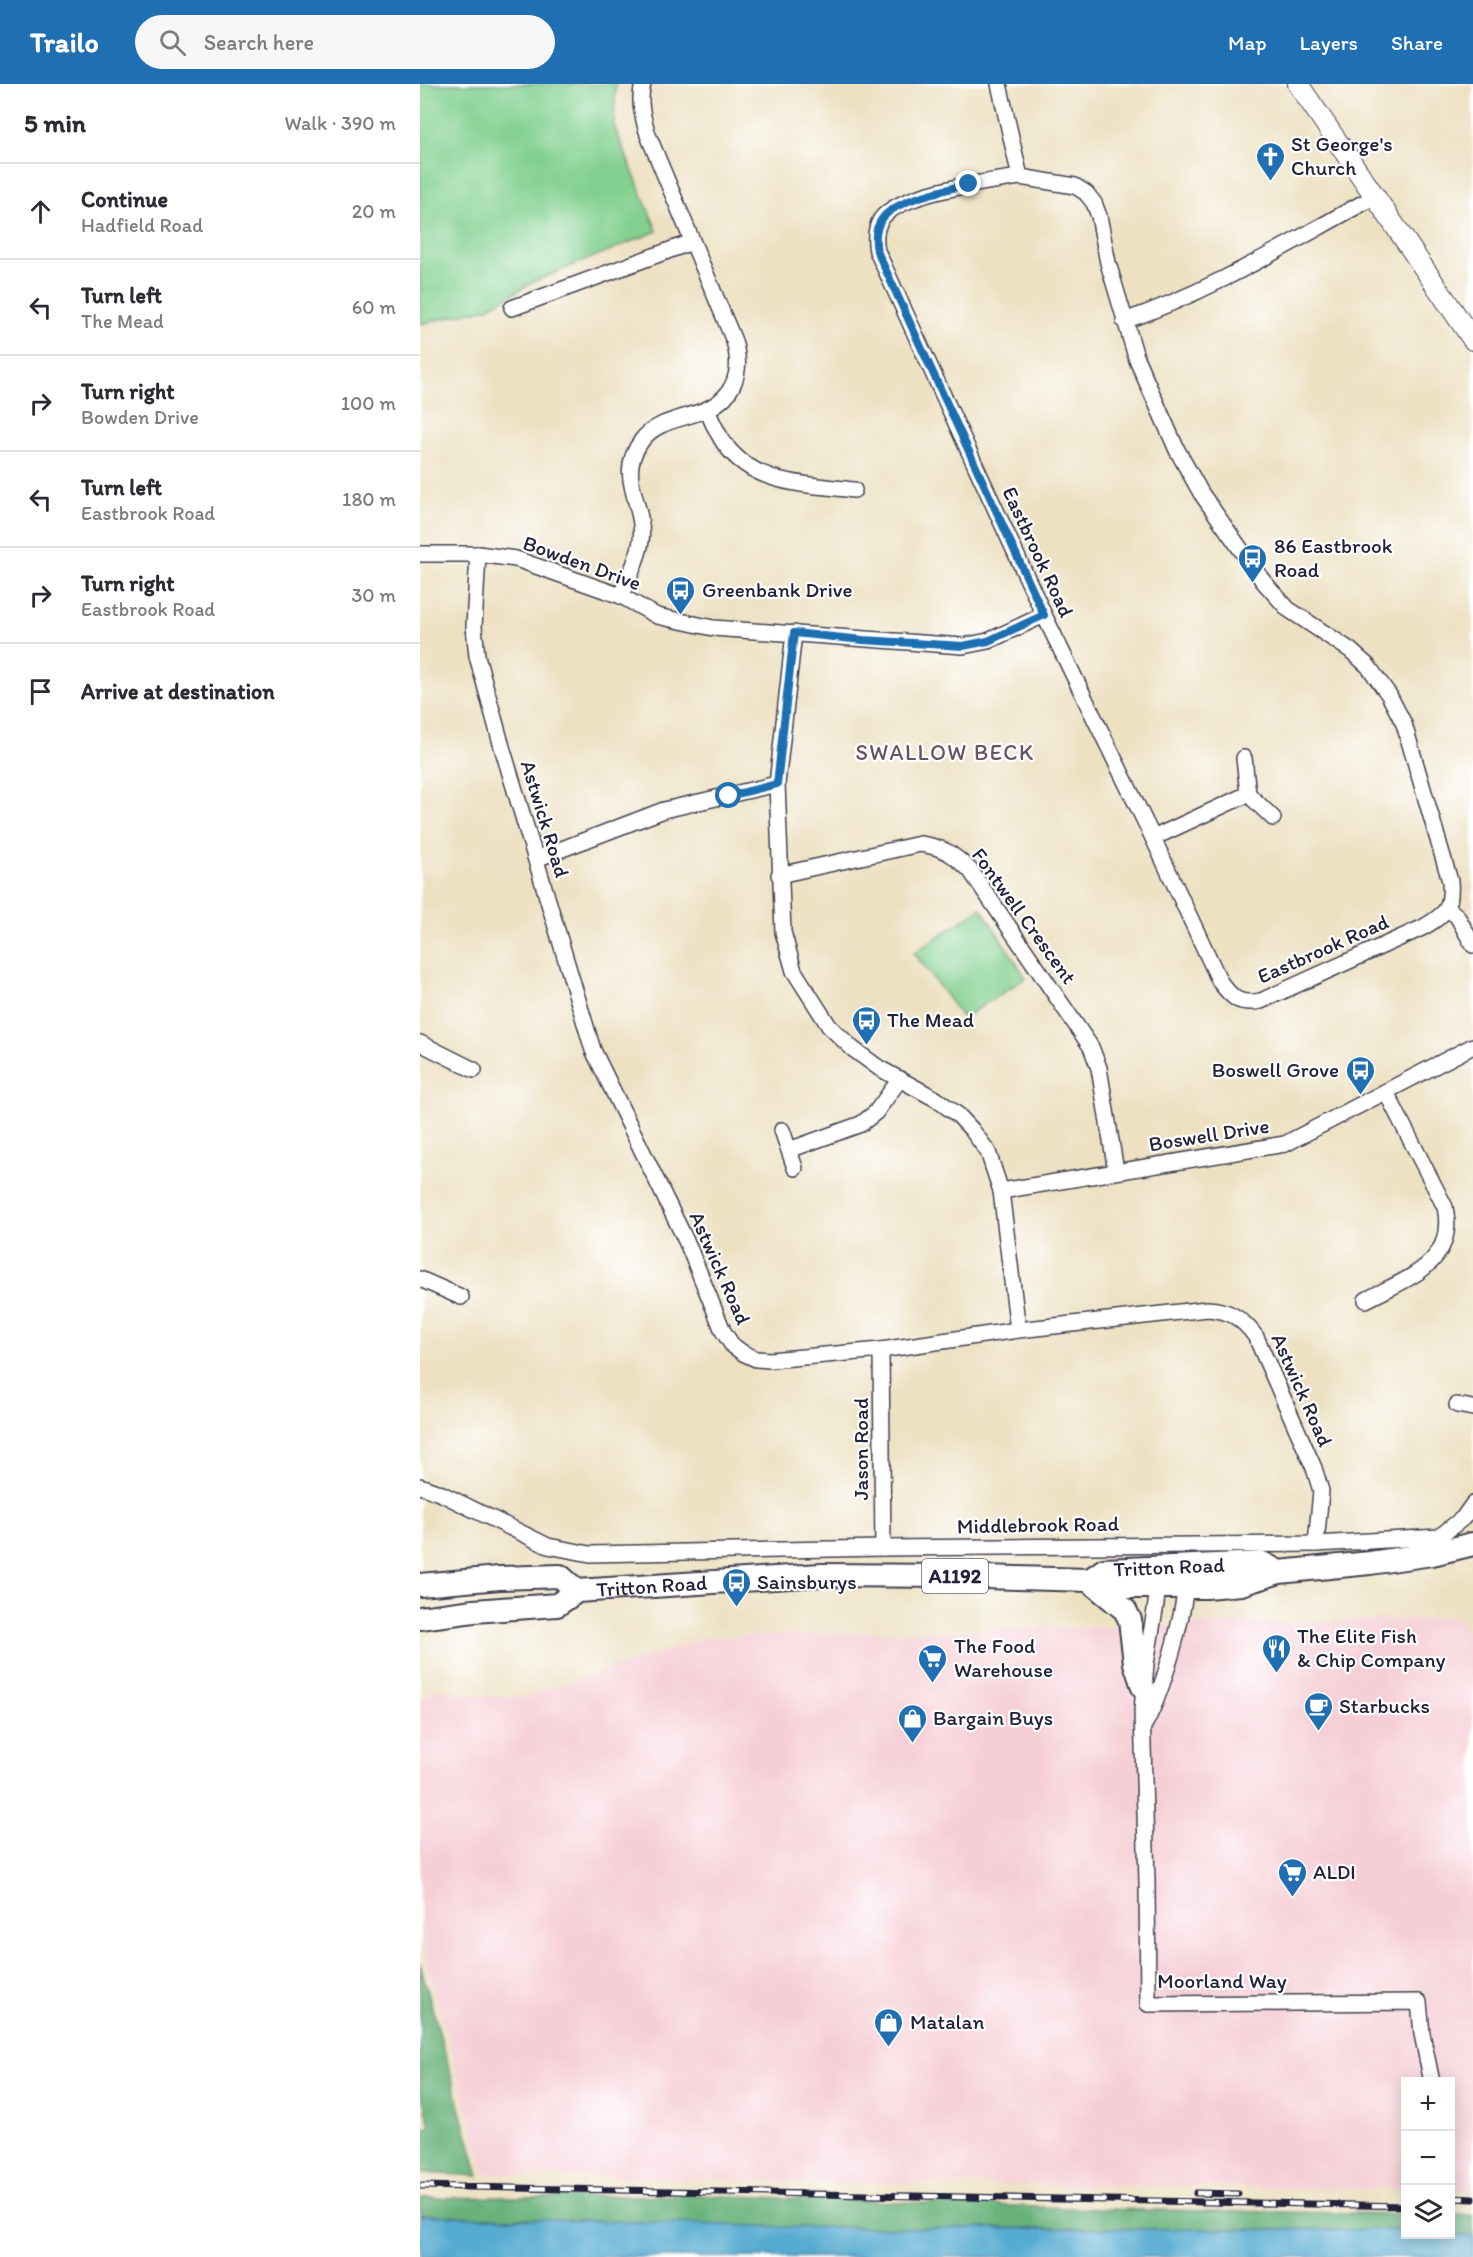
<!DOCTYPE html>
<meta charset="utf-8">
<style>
body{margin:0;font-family:Itim,sans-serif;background:#f7f7f7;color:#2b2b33}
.controls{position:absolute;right:18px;bottom:18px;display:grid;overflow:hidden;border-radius:0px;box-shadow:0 3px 15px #0003}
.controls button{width:54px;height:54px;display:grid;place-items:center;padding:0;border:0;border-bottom:2px solid #e1e1e2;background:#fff;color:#2b2b33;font:30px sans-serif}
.stop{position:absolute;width:18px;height:18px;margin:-14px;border:4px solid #1f6fb2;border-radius:50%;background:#fff}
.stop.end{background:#1f6fb2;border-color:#fff;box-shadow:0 2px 6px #0008}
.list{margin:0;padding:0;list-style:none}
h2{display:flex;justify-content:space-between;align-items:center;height:78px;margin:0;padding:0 24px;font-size:26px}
h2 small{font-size:20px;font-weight:400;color:#7c7c81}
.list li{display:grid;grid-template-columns:39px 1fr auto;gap:18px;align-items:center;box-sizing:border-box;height:96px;padding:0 24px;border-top:2px solid #e1e1e2}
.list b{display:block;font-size:22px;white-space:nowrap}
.list p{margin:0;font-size:20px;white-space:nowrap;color:#7c7c81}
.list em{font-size:20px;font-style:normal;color:#7c7c81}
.icon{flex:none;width:33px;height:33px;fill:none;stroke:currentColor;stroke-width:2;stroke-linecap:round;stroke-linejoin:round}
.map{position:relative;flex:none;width:1053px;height:2173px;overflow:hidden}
header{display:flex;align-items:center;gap:36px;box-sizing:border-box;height:84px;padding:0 30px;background:#1f6fb2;color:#fff}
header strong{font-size:28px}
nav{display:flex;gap:33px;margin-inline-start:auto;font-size:21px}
.search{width:420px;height:54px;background:#f7f7f7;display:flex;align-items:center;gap:15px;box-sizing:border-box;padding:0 21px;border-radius:33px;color:#7c7c81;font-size:22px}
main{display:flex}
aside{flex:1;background:#fff}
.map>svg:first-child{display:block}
</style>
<header>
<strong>Trailo</strong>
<div class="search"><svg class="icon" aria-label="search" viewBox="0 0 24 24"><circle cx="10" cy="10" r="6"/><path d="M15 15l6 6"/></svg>Search here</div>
<nav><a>Map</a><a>Layers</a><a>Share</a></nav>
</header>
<main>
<aside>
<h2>5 min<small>Walk · 390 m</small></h2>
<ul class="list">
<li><svg class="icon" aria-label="ahead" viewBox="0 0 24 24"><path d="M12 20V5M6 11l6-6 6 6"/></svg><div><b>Continue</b><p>Hadfield Road</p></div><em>20 m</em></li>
<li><svg class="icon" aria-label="left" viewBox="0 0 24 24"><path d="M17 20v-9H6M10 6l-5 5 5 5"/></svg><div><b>Turn left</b><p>The Mead</p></div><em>60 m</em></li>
<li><svg class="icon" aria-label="right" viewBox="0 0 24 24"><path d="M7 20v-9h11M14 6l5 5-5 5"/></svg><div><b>Turn right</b><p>Bowden Drive</p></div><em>100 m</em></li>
<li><svg class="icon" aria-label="left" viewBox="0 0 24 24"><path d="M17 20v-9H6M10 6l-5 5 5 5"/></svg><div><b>Turn left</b><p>Eastbrook Road</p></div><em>180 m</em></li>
<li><svg class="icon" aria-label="right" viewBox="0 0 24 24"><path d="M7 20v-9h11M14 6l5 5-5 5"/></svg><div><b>Turn right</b><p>Eastbrook Road</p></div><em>30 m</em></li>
<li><svg class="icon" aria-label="arrive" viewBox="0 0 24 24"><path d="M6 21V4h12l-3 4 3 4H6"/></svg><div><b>Arrive at destination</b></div></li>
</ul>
</aside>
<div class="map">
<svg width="1053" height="2173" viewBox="0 0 1053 2173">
<rect width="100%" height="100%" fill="#fff"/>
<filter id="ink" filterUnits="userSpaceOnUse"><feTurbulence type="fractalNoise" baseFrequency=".0167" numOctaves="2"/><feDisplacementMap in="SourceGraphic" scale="12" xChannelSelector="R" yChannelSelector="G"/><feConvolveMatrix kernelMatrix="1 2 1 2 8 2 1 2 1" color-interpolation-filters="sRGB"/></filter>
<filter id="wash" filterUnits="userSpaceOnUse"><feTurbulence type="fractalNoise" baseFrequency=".008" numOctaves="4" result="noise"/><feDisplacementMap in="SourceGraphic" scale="24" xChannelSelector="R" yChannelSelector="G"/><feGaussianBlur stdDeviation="1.35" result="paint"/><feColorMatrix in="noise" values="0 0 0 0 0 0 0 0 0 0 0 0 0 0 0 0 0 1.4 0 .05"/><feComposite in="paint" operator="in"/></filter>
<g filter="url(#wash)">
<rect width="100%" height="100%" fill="#ede1c2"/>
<path fill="#f6cfd6" d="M1041,1534L1053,1562V2106H1031L1030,1998H986L985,2105L435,2099L65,2090L0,1854V1618L14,1605L61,1612L104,1613L288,1553Z"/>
<g fill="#82d08f" stroke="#527965" stroke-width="1.5">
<path d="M0,0H196L194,42L237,147L115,197L68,224L0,240Z"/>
<path d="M561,824L606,894L543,934L494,869Z"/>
</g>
<g fill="#69b27a" stroke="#466a5a" stroke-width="1.5">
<path d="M0,1879L59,2092L0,2089V2049L11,2042L0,2007Z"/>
<path d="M283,2111L678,2125L985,2130L986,2146L365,2143L0,2131V2114Z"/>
<path d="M1030,2131H1053V2153L1031,2149Z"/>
</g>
<path fill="#54abd0" stroke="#3b6686" stroke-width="1.5" d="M0,2131L365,2143L985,2146L986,2150L1031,2149L1053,2153V2173H0Z"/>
</g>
<g filter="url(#ink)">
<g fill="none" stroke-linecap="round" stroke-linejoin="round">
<defs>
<g id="minor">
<path d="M579,0L600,93"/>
<path d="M600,93L655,102L666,109L674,119L679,132L688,179L717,276L757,366L781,409L843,497L868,525L930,566L948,582L969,611L984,640L1030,797C1032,824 1027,829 1004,843L841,917C819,921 813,915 800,898L733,754L624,531L457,167C455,157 455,145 461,135C481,108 567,98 600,93Z"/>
<path d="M92,224L272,158"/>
<path d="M704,237C793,207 872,157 954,113"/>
<path d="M287,326C292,337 297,349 304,359C334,402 387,400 434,406"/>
<path d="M0,470H58L96,475L201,512L237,532L293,544L543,562L568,557L624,531"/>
<path d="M58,470L54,543L57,572L82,663L173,966L268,1161L303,1247L312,1261L323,1269L336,1275L350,1276L461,1266L598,1246L787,1225C810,1226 823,1235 836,1253L894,1384L901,1407L896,1460"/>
<path d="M201,512C208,495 218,476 221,457C226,419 194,393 222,356C242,329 287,337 308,309C320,292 319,275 314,257L228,51C223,34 218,17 223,0"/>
<path d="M374,549L357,700L363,848L374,887L409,942L433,965L459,984L516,1015L538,1031L552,1046L568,1068L581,1107L598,1246"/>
<path d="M828,710L853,734"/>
<path d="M733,754L828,710L824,674"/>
<path d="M116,775L244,726L357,700"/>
<path d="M359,791L500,760C524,763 533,770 550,786L671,963L679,984L696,1087"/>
<path d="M1028,825L1037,832L1053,861"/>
<path d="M0,959L54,986"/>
<path d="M362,1046L375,1084"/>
<path d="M369,1066L441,1040L456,1028L480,995"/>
<path d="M581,1107L865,1060L1053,962"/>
<path d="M0,1195L41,1213"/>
<path d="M946,1216C987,1194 1037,1180 1025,1123L966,1008"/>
<path d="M461,1266L463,1464"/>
<path d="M1037,1321L1053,1324"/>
<path d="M0,1402L22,1410L128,1462L170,1470L463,1464L896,1460L1019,1453L1043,1434L1053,1420"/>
<path d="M738,1496L736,1520L726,1580L722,1627L727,1798L728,1920L999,1918L1002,1950L1012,1998"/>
<path d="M723,1643C742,1611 765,1531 766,1494"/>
</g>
<path id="secondary" d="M878,0L1053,256"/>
<g id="primary">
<path id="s1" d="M671,1495L684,1486L842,1479L859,1488"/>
<path d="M671,1498L705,1526L710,1536L715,1579L723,1603"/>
<path d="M0,1501L79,1494L140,1492L157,1507"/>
<path id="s2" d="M0,1534L54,1527L137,1521L157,1507L401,1491L532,1492L669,1496L704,1503H786L821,1500L859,1488L950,1479L1012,1470L1053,1460"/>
</g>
</defs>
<use href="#minor" stroke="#403f4f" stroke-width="18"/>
<use href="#secondary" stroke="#403f4f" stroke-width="22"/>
<use href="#primary" stroke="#403f4f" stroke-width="26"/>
<use href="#minor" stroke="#fff" stroke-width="15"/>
<use href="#secondary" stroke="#fff" stroke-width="20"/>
<use href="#primary" stroke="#fff" stroke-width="22"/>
<defs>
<g id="rail">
<path d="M0,2102L986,2122"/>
<path d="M776,2109L818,2110"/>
<path d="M1030,2114L1053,2115"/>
</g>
</defs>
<use href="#rail" stroke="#22223b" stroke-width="7"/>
<use href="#rail" stroke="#fff" stroke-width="4.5" stroke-dasharray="14" stroke-linecap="butt"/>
</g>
</g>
<g fill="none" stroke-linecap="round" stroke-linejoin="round" filter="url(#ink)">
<path stroke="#1f6fb2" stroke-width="8" d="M309,712L357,700L374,549L443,556L543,562L568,557L624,531L457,167C455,157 455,144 462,135C476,115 526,106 549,100"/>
</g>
<defs>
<symbol id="church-pin" viewBox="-11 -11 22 30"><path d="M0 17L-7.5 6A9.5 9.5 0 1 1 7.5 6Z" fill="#1f6fb2" stroke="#fff"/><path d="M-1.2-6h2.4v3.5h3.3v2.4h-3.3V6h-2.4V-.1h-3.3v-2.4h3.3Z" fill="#fff"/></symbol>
<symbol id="bus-pin" viewBox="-11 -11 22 30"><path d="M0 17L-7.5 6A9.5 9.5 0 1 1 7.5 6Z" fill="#1f6fb2" stroke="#fff"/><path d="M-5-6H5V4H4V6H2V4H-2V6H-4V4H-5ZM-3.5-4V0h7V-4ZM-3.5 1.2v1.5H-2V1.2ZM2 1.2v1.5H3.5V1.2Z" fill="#fff"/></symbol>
<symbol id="restaurant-pin" viewBox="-11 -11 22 30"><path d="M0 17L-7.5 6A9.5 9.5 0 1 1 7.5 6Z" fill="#1f6fb2" stroke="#fff"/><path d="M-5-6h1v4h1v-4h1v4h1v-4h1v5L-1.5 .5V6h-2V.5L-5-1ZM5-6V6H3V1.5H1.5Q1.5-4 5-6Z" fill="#fff"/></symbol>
<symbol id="supermarket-pin" viewBox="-11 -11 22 30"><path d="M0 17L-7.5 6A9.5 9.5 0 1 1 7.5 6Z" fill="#1f6fb2" stroke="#fff"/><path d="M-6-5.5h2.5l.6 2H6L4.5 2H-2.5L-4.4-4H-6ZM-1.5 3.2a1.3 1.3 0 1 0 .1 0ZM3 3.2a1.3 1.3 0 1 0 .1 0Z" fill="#fff"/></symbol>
<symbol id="cafe-pin" viewBox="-11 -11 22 30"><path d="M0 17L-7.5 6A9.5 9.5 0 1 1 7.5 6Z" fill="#1f6fb2" stroke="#fff"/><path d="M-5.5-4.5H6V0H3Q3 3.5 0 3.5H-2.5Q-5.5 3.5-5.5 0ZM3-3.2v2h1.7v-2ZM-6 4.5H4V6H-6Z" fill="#fff"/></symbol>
<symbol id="shop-pin" viewBox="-11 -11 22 30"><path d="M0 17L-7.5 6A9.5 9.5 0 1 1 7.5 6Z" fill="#1f6fb2" stroke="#fff"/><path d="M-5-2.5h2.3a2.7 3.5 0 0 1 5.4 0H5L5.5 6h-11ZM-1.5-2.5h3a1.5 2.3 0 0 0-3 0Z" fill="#fff"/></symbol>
</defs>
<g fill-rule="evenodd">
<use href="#church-pin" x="834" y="56" width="33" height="45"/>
<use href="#bus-pin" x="816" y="458" width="33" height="45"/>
<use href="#bus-pin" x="244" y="490" width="33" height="45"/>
<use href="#bus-pin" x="430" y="920" width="33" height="45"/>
<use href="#bus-pin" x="924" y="970" width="33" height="45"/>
<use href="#bus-pin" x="300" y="1482" width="33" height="45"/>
<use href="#restaurant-pin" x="840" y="1548" width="33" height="45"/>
<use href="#supermarket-pin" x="496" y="1558" width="33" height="45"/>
<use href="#cafe-pin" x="882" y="1606" width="33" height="45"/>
<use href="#shop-pin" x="476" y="1618" width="33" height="45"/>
<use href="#supermarket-pin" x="856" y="1772" width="33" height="45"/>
<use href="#shop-pin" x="452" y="1922" width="33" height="45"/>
</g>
<g text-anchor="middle" stroke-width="4.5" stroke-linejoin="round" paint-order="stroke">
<rect fill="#fff" stroke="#646476" stroke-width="1.5" x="502" y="1475" width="66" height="34" rx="4.5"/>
<g font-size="20" font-weight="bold" fill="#22223b">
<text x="535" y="1499">A1192</text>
</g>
<g font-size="21" fill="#22223b" stroke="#fff" text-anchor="start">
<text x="871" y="67">St George's<tspan x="871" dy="24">Church</tspan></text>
<text x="854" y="469">86 Eastbrook<tspan x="854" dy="24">Road</tspan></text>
<text x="282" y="513">Greenbank Drive</text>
<text x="467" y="943">The Mead</text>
<text x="919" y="993" text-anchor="end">Boswell Grove</text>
<text x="337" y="1505">Sainsburys</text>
<text x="877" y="1559">The Elite Fish<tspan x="877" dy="24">&amp; Chip Company</tspan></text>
<text x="534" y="1569">The Food<tspan x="534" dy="24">Warehouse</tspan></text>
<text x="919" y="1629">Starbucks</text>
<text x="513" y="1641">Bargain Buys</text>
<text x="893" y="1795">ALDI</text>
<text x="490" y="1945">Matalan</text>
</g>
<g font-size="21" fill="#22223b" stroke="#fff">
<text transform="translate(618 468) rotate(65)" y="7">Eastbrook Road</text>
<text transform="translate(162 479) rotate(20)" y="7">Bowden Drive</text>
<text transform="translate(125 735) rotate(73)" y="7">Astwick Road</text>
<text transform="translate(604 832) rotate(54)" y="7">Fontwell Crescent</text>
<text transform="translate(903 865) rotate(-24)" y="7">Eastbrook Road</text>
<text transform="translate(789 1051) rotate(-9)" y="7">Boswell Drive</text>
<text transform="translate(300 1184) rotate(66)" y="7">Astwick Road</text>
<text transform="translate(882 1306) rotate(66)" y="7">Astwick Road</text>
<text transform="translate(441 1365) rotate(-90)" y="7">Jason Road</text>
<text transform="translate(618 1441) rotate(-1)" y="7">Middlebrook Road</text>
<text dy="7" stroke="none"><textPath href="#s1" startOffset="81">Tritton Road</textPath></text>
<text dy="7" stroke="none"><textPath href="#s2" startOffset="237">Tritton Road</textPath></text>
<text x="802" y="1904">Moorland Way</text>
</g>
<g font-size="22" letter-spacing="1.5" fill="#675363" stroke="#fff">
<text x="525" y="676">SWALLOW BECK</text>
</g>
</g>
</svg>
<div class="controls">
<button>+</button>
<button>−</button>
<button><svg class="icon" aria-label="layers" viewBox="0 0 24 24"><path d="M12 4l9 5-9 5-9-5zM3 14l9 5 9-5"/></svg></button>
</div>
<div class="stop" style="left:309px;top:712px"></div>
<div class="stop end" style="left:549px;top:100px"></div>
</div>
</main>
